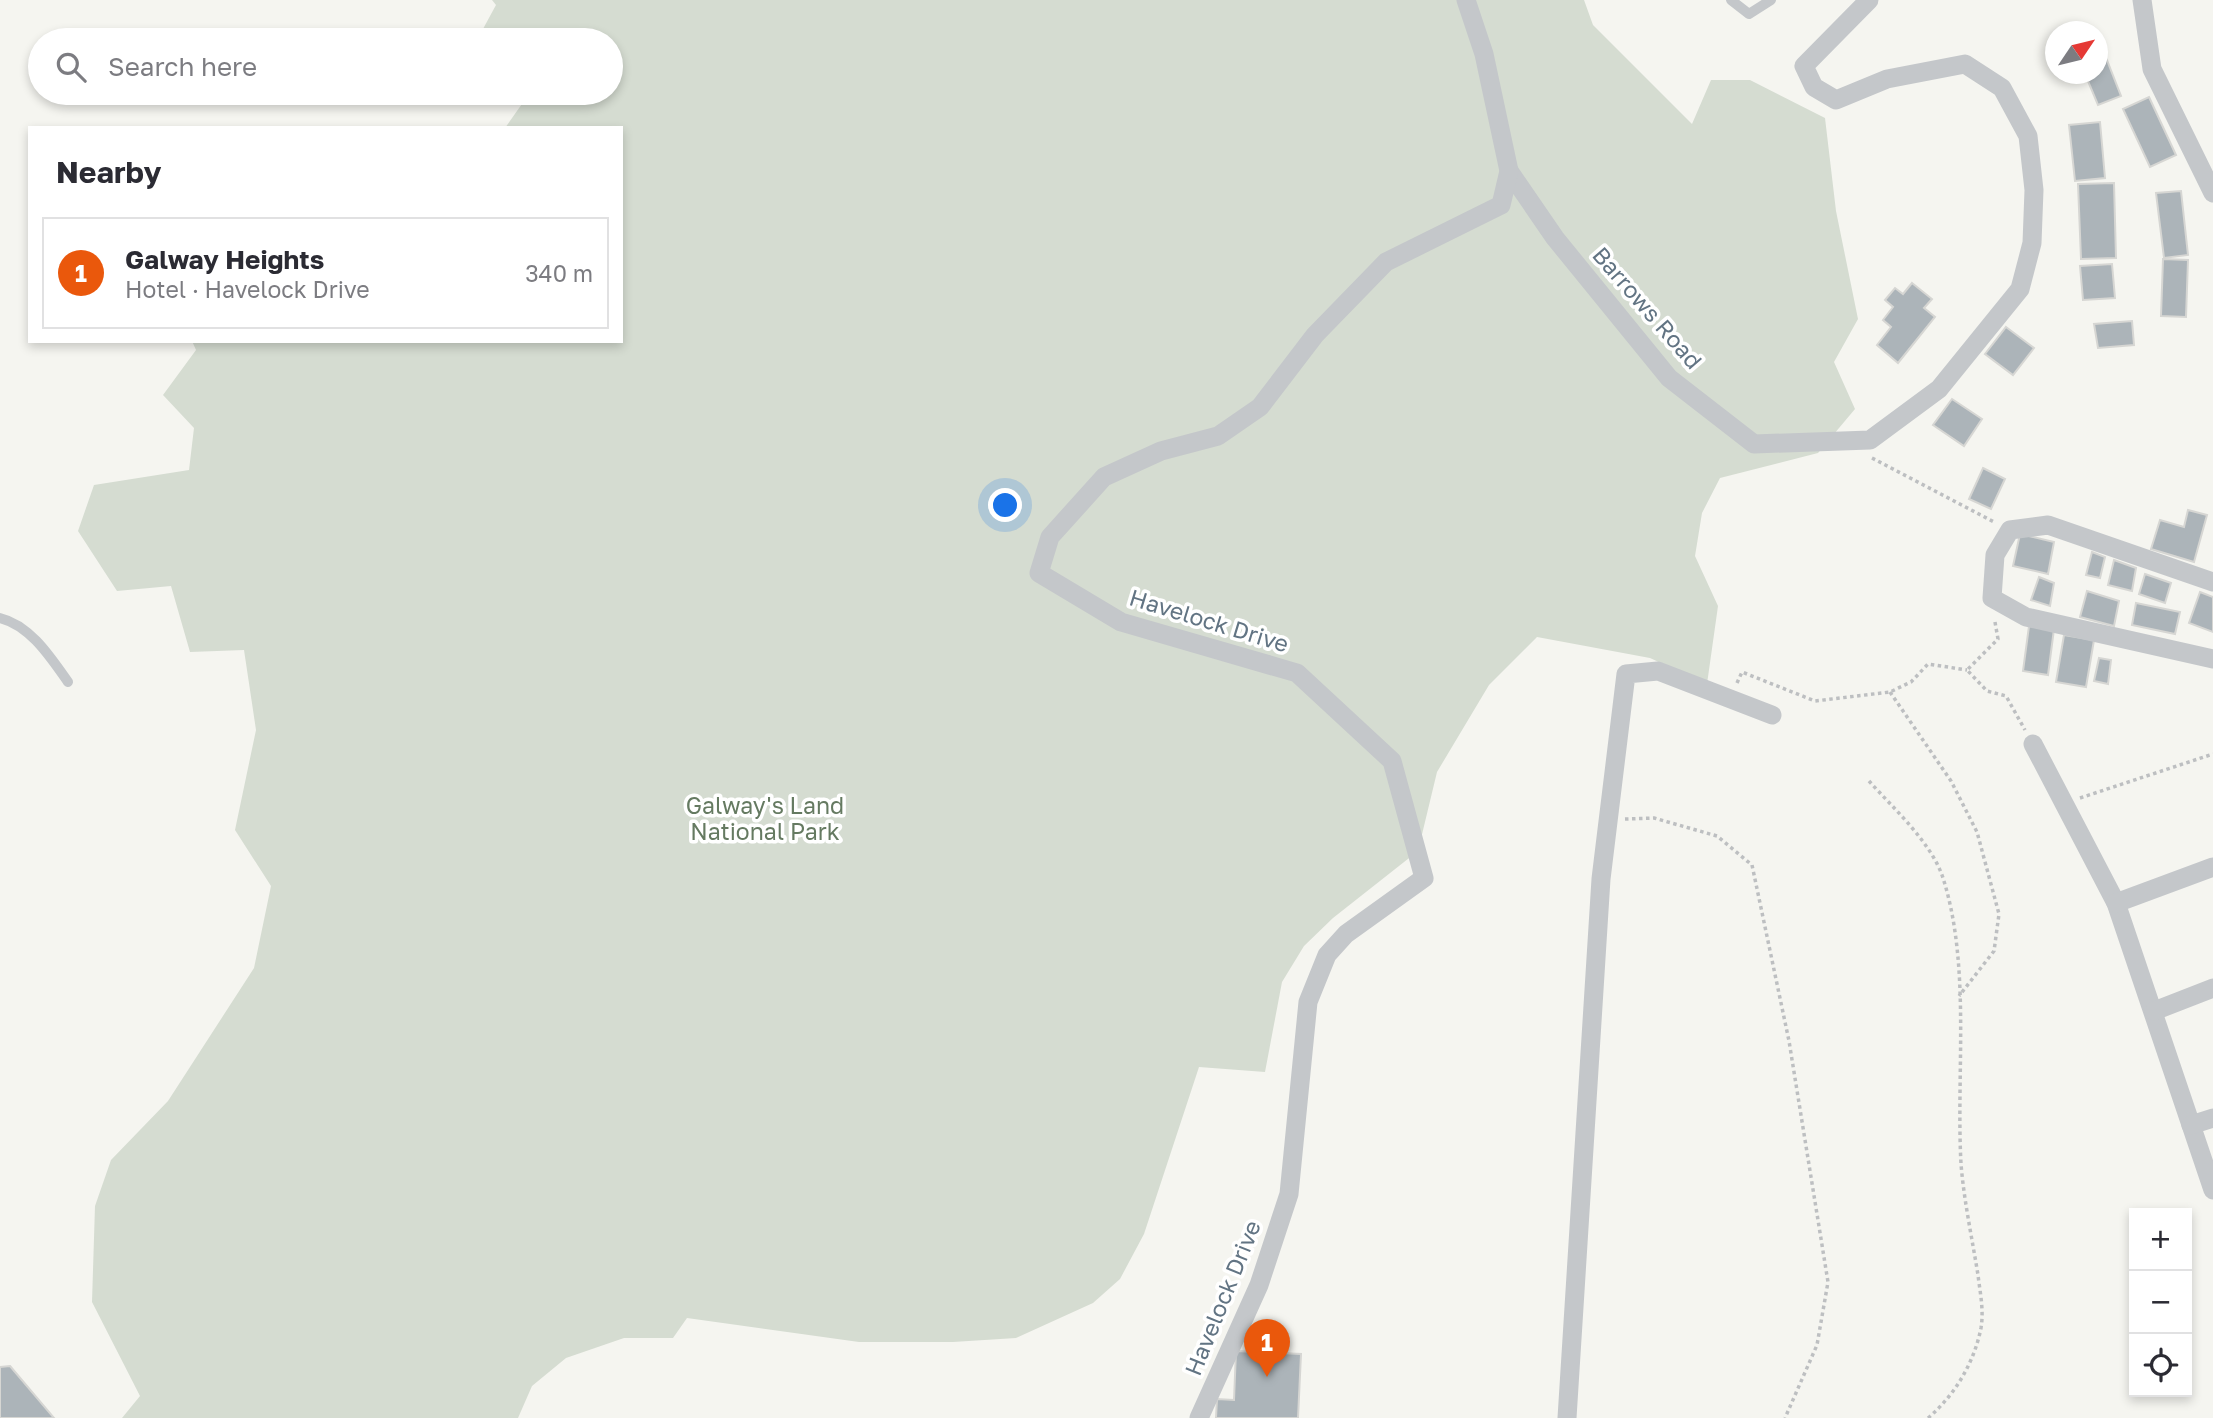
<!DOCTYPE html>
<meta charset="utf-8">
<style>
body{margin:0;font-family:"Golos Text",sans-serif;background:#f2f2f3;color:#2b2b33}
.controls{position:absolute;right:21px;bottom:21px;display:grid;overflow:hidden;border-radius:0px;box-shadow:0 4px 10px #0003}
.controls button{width:63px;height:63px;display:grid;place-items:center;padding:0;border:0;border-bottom:2px solid #e1e1e2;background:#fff;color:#2b2b33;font:35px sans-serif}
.compass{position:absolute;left:2045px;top:21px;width:63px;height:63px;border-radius:50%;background:#fff;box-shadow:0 4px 10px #0003;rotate:55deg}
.you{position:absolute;left:1006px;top:506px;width:24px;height:24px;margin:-18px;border:5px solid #fff;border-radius:50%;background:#1a73e8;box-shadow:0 0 0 10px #1a73e833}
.badge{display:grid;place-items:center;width:46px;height:46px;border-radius:50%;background:#ea580c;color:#fff;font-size:23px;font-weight:700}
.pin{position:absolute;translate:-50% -58px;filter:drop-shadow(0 2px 4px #0008)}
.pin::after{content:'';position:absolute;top:37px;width:24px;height:21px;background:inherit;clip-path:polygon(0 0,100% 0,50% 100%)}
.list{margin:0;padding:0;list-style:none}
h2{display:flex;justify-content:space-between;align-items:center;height:91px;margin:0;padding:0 28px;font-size:30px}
h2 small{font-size:23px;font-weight:400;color:#7c7c81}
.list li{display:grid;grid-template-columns:46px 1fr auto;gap:21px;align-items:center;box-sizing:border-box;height:112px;margin:0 14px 14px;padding:0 14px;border:2px solid #e1e1e2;border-radius:0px}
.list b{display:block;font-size:26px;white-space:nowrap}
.list p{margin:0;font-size:23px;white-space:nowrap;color:#7c7c81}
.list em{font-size:23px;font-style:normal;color:#7c7c81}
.icon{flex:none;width:38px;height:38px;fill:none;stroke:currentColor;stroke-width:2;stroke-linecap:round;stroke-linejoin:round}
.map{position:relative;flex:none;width:2213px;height:1418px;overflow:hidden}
.search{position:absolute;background:#fff;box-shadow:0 4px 10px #0003;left:28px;top:28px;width:595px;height:77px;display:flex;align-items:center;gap:18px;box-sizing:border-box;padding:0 24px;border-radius:38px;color:#7c7c81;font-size:26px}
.panel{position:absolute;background:#fff;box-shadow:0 4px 10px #0003;left:28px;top:126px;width:595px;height:217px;border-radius:0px}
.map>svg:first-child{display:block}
</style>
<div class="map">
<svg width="2213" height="1418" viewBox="0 0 2213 1418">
<rect width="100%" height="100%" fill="#f5f5f0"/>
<path fill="#d5dcd1" d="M492,0H1584L1593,25L1692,124L1711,80H1750L1825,118L1836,211L1858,319L1834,362L1855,409L1818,453L1720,478L1702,513L1695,556L1718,606L1707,684L1650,658L1537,637L1489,685L1437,772L1418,851L1333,918L1304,946L1282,982L1265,1072L1199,1067L1144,1234L1120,1279L1093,1303L1016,1338L953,1342H859L687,1318L673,1338H624L566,1358L532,1386L518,1418H122L140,1396L92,1302L95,1206L111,1160L168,1101L254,968L271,886L235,830L256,730L244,650L190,652L171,586L117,591L78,531L94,485L189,470L194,428L163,395L196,350L192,341H621V128H505L524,101L516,93H611V40H477L496,5Z"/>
<g fill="#acb4b9" stroke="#d6d6d3" stroke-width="2">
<path d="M2105,55L2121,96L2098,105L2085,74H2098V58Z"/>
<path d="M2149,97L2176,155L2150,167L2123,109Z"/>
<path d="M2100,122L2105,178L2075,181L2069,125Z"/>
<path d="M2114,183L2116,258L2081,259L2078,184Z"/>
<path d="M2181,191L2188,255L2164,258L2156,193Z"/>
<path d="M2163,259L2188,260L2186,317L2161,316Z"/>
<path d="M2112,264L2115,298L2083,300L2080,266Z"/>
<path d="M1912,283L1932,299L1924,308L1935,317L1898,363L1877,345L1891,327L1883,320L1893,307L1885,300L1895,288L1903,294Z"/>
<path d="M2132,321L2134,345L2098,348L2094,324Z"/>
<path d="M2006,327L2034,348L2013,375L1985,354Z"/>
<path d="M1952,399L1982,419L1964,446L1933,425Z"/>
<path d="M1983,468L2005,479L1991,509L1969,499Z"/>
<path d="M2188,510L2207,515L2194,562L2151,549L2160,520L2184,527Z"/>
<path d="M2020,534L2054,542L2048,574L2013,566Z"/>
<path d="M2092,552L2105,557L2100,578L2086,575Z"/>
<path d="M2114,560L2136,568L2132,591L2108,585Z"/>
<path d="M2145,574L2171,583L2165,603L2139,594Z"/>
<path d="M2039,577L2054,583L2050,606L2031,600Z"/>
<path d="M2087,591L2119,601L2114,626L2080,617Z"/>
<path d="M2200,592L2213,597V632L2189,623Z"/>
<path d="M2136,603L2180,612L2175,634L2132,625Z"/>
<path d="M2029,626L2054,629L2048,675L2023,671Z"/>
<path d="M2064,635L2094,640L2086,687L2056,682Z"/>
<path d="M2099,658L2111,660L2108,684L2094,681Z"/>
<path d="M1236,1351L1301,1354L1298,1418H1216L1217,1399L1234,1400Z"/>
<path d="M10,1366L54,1418H0V1367Z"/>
</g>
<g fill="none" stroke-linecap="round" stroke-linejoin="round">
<g stroke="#bdbfc1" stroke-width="3.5" stroke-dasharray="3.5 3.5" stroke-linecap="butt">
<path d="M1872,458L1996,523"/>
<path d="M1995,622L1998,639L1967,670L1987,691L2006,696L2025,730"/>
<path d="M1737,683L1742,672L1815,701L1890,692L1911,682L1928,664L1967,670"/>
<path d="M1890,692L1951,781L1977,832L1999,914L1994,951L1959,996"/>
<path d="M1869,781C1893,808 1932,843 1943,878C1971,966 1956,1072 1961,1164C1964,1201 1972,1238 1978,1275C1980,1292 1984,1310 1981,1328C1974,1363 1955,1395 1928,1418"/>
<path d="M2080,798L2213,754"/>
<path d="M1625,819L1654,818L1717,836L1752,865L1789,1041L1828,1282L1817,1345L1785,1418"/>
</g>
<g stroke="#c4c7ca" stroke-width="10">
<path d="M1731,0L1749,14L1771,0"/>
<path d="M0,618C30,625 51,658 68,682"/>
</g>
<g stroke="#c4c7ca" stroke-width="19">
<path d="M2142,0L2152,69L2213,193"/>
<path d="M1509,171L1555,238L1669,378L1754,444L1870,440L1939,389L2020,289L2032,243L2034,190L2028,136L2002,88L1965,64L1887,79L1836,100L1814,87L1804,66L1869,0"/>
<path d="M2213,582L2048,525L2010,530L1995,555L1992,598L2026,617L2213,659"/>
<path d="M2033,744L2116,903L2213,1190"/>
<path d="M2116,903L2213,867"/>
<path d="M2154,1011L2213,988"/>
<path d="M2191,1125L2213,1118"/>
<path d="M1199,1418L1259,1285L1289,1194L1308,1002L1327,955L1346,934L1424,878L1392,761L1297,673L1121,622L1039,573L1050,537L1104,477L1161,451L1218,436L1260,407L1315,335L1386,262L1501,205L1509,171L1484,54L1466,0"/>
<path d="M1567,1418L1601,879L1626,674L1658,671L1772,715"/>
</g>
</g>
<g text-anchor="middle" stroke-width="7" stroke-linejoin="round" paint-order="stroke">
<g font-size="23" fill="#627483" stroke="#fff">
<text transform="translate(1647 308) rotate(49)" y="8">Barrows Road</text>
<text transform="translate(1209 621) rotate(17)" y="8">Havelock Drive</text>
<text transform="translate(1223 1298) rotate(-68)" y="8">Havelock Drive</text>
</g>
<g font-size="23" fill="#657a61" stroke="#fff">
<text x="765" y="814">Galway's Land<tspan x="765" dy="26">National Park</tspan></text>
</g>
</g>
</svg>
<div class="controls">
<button>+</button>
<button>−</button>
<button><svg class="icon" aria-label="locate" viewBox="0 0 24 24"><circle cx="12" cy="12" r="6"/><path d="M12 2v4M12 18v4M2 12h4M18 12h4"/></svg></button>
</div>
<svg class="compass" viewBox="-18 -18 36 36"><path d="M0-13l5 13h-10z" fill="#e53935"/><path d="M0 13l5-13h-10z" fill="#7c7c81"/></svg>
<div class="you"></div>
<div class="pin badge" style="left:1267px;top:1377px">1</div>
<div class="search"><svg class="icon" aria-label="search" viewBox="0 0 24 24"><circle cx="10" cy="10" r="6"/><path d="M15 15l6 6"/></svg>Search here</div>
<section class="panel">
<h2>Nearby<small></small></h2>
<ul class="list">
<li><span class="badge">1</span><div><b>Galway Heights</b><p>Hotel · Havelock Drive</p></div><em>340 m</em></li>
</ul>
</section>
</div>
